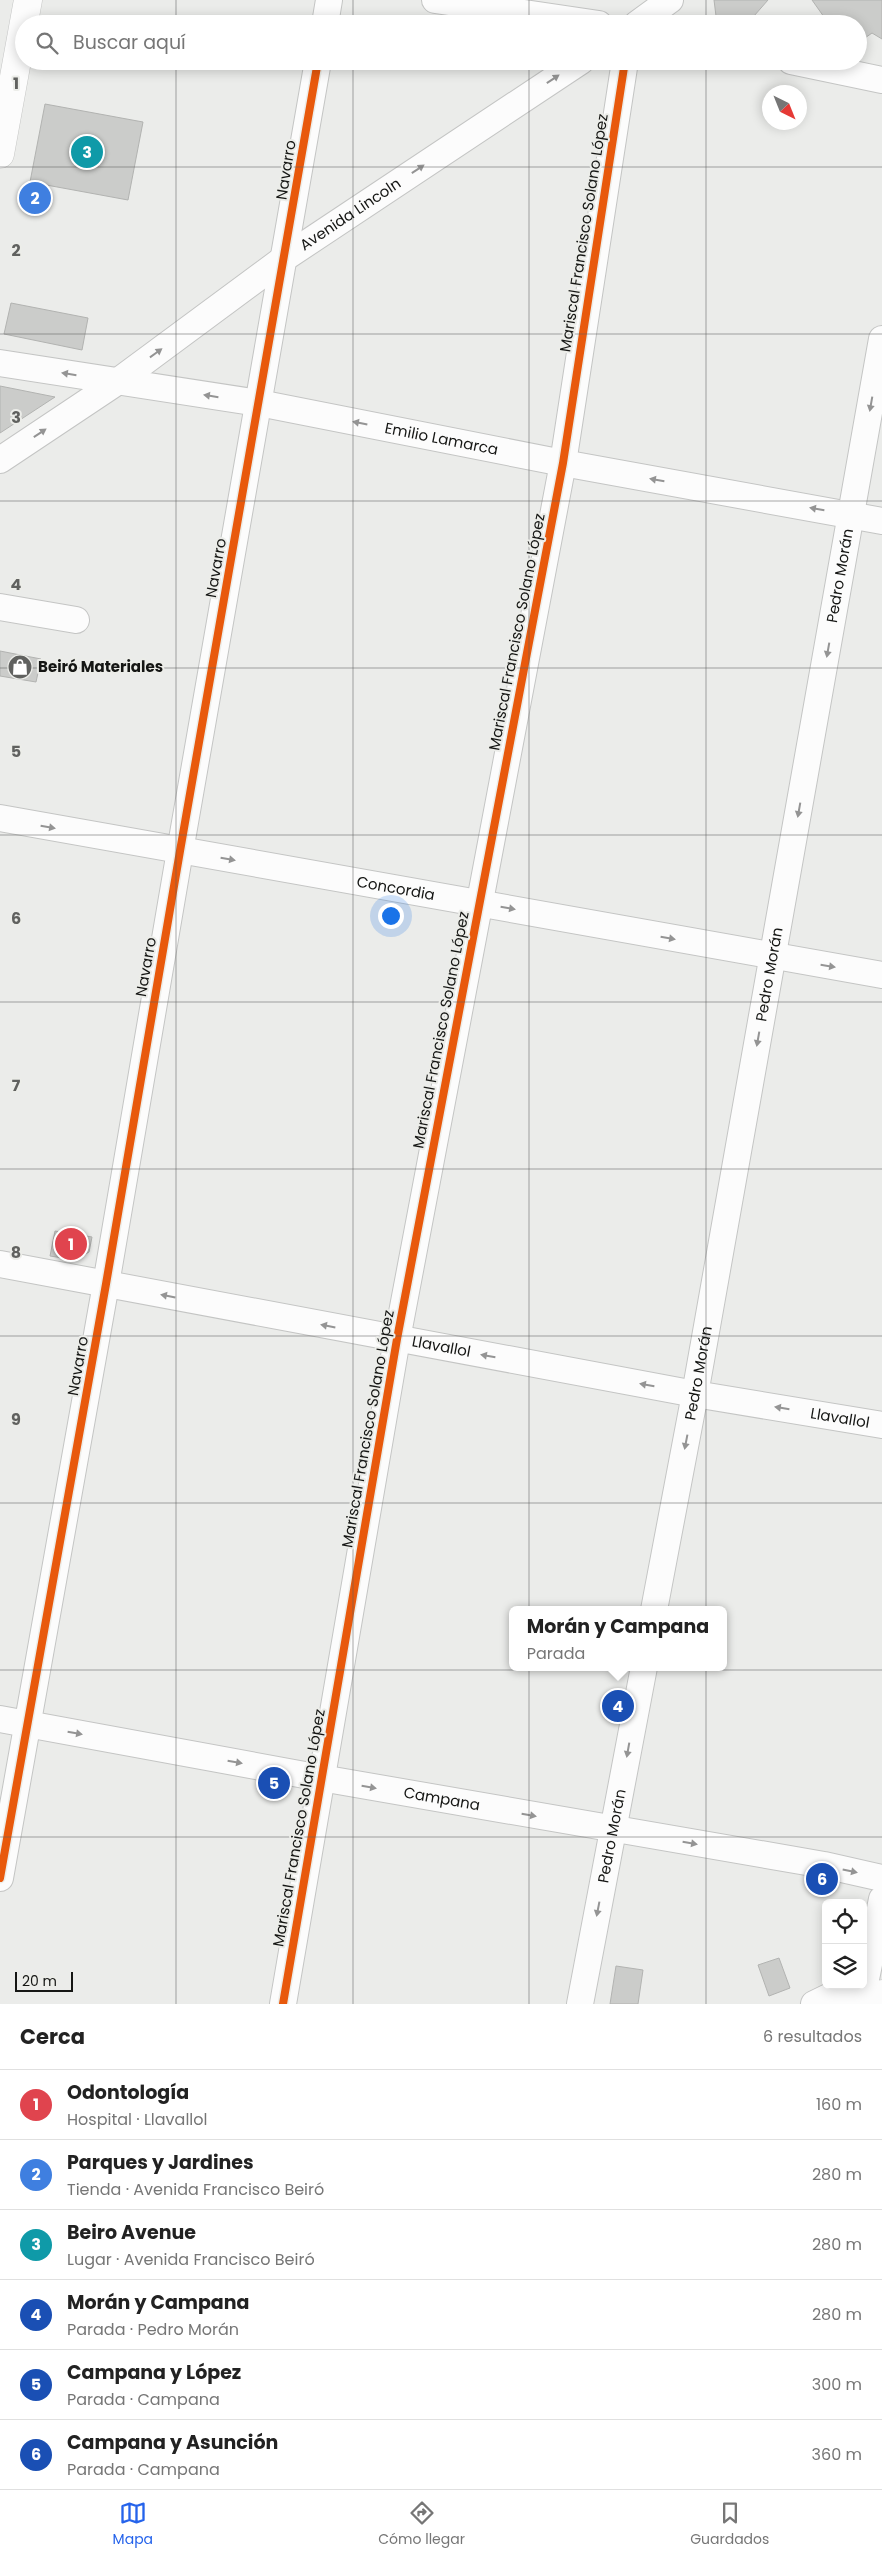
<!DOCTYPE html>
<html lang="es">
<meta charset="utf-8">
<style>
body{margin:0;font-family:Poppins,sans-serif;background:#f2f2f2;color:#222}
.controls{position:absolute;right:15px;bottom:15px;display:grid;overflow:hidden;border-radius:8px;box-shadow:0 2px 12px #0003}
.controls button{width:45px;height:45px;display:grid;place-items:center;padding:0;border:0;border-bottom:1px solid #e0e0e0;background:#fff;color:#222;font:25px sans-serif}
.compass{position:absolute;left:762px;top:85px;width:45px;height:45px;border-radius:50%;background:#fff;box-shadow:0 2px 12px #0003;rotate:137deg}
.scale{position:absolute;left:15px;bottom:12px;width:58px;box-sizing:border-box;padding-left:5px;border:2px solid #151614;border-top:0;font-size:14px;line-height:18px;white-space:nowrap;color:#151614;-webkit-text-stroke:4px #ecede9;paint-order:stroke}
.you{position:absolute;left:390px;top:915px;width:18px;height:18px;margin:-12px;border:4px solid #fff;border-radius:50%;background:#1a73e8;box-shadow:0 0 0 8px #1a73e833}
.badge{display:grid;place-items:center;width:32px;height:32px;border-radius:50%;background:#2563eb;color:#fff;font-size:16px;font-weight:700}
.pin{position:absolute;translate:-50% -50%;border:2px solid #fff;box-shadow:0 1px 5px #0006}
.popup{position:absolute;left:509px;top:1606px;width:218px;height:65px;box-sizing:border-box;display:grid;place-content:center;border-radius:8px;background:#fff;filter:drop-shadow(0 1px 4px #0005);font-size:16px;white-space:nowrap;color:#767676}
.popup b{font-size:19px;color:#222}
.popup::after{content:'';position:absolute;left:50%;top:100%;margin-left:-10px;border:10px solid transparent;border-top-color:#fff}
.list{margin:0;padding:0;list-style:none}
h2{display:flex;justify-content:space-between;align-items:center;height:65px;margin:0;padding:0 20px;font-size:21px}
h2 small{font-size:16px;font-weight:400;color:#767676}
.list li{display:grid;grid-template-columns:32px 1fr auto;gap:15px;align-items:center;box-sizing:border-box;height:70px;padding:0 20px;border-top:1px solid #e0e0e0}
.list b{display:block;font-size:19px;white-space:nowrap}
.list p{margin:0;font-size:16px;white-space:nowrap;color:#767676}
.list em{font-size:16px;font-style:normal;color:#767676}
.icon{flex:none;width:28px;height:28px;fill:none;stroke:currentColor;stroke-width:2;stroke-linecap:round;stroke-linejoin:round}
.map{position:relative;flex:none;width:882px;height:2004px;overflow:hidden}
.search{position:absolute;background:#fff;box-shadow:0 2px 12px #0003;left:15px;right:15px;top:15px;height:55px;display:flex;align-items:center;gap:12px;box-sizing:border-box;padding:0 18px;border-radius:28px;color:#767676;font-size:19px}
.sheet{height:485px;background:#fff}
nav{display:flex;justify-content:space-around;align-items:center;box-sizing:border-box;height:70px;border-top:1px solid #e0e0e0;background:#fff;font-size:14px;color:#767676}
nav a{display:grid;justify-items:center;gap:2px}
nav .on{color:#2563eb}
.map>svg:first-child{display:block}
</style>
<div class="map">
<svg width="882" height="2004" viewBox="0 0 882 2004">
<rect width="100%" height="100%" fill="#ebecea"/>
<g fill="#cbccca" stroke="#b2b3b1">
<path d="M714,0H768L747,24H717Z"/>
<path d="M812,0H882V39L872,33L858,43V24H829Z"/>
<path d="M45,104L143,122L128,200L30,182Z"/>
<path d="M11,303L88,318L82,350L4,334Z"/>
<path d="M0,386L55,397L0,433Z"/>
<path d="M0,651L41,659L36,682L0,676Z"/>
<path d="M55,1231L92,1237L89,1252L76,1260L50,1256Z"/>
<path d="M779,1958L790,1988L769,1996L758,1965Z"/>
<path d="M616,1966L643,1970L638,2004H610Z"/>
</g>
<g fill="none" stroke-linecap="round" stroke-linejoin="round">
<defs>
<g id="minor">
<path d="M435,0L599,24"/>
<path d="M325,24L329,0"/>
<path d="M637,24L670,0"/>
<path d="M791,61L882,80"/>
<path id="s1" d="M0,363L259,403L563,463L882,521"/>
<path id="s2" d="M0,460L117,382L286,257L581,61"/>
<path d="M0,607L76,620"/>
<path id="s3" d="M0,818L882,975"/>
<path id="s4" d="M0,1264L695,1394L882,1425"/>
<path id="s5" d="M654,1610L695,1394L882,339"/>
<path id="s6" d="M0,1719L321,1778L824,1865L882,1878"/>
<path d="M0,1878L106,1284L180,851L318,61"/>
<path d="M866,1979L882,1899"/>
<path d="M283,2004L397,1339L563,463L625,61"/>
<path id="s7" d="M580,2004L644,1667"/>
<path d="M814,2004L853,1985"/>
</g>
<g id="major">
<path d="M0,154L28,0"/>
<path d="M842,2004L882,1994"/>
</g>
</defs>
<use href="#minor" stroke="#c4c5c4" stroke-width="28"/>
<use href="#major" stroke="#c4c5c4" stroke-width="29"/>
<use href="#minor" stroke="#fcfcfc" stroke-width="26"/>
<use href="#major" stroke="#fcfcfc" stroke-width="28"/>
<defs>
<g id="cycleway">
<path d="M0,1878L106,1284L180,851L318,61"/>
<path d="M283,2004L397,1339L563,463L625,61"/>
</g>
</defs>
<use href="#cycleway" stroke="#ecede9" stroke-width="11"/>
<use href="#cycleway" stroke="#e8590c" stroke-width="8"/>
</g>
<defs><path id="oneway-solid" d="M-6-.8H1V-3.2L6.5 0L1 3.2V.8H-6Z" transform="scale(1.25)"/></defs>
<g fill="#949494">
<use href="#oneway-solid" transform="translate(553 79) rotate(-34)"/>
<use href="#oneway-solid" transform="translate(418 169) rotate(-34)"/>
<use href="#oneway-solid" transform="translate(156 353) rotate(-36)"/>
<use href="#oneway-solid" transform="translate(69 374) rotate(-171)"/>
<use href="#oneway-solid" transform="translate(211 396) rotate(-171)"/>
<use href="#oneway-solid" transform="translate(871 404) rotate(100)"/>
<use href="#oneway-solid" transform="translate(360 423) rotate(-169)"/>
<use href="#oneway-solid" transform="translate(40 433) rotate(-34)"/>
<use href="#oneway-solid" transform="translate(657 480) rotate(-170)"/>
<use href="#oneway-solid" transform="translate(817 509) rotate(-170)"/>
<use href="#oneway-solid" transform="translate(828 650) rotate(100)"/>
<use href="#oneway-solid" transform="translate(799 810) rotate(100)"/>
<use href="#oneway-solid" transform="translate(48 827) rotate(10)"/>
<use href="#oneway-solid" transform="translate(228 859) rotate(10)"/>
<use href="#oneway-solid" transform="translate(508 908) rotate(10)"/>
<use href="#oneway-solid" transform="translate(668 938) rotate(10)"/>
<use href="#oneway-solid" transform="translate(828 966) rotate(9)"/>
<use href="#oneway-solid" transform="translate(758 1039) rotate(100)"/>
<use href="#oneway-solid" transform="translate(168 1296) rotate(-169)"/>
<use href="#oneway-solid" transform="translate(328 1326) rotate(-169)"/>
<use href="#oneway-solid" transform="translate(488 1356) rotate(-170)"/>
<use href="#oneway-solid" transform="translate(647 1385) rotate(-170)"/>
<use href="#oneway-solid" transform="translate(782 1408) rotate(-171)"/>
<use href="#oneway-solid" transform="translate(686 1442) rotate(101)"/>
<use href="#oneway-solid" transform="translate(75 1733) rotate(10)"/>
<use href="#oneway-solid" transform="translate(628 1750) rotate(100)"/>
<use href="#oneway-solid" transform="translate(235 1762) rotate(10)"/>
<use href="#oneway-solid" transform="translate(369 1787) rotate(10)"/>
<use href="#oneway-solid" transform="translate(529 1815) rotate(10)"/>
<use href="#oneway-solid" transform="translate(690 1843) rotate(10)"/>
<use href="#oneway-solid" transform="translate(850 1871) rotate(12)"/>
<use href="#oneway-solid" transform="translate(598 1909) rotate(101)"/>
</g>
<path fill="none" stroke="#60615f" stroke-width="1" stroke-opacity="0.55" d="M176,0V24M353,0V24M529,0V24M706,0V24M176,61V2004M353,61V2004M529,61V2004M706,61V2004M0,167H882M0,334H882M0,501H882M0,668H882M0,835H882M0,1002H882M0,1169H882M0,1336H882M0,1503H882M0,1670H882M0,1837H882"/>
<defs>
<symbol id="shop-disc" viewBox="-11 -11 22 22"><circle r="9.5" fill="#60615f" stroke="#ecede9"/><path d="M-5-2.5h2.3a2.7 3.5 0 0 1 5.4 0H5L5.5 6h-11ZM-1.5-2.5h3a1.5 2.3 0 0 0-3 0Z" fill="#fff"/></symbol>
</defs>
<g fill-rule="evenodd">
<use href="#shop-disc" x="6" y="653" width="28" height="28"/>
</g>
<g text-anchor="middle" stroke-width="4" stroke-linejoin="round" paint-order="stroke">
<g font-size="15" fill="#151614" stroke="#ecede9">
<text transform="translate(286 170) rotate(-81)" y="5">Navarro</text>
<text dy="5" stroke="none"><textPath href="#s2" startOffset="428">Avenida Lincoln</textPath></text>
<text transform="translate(584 233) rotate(-81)" y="5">Mariscal Francisco Solano López</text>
<text dy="5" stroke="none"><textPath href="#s1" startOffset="448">Emilio Lamarca</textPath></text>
<text transform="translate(216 568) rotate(-80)" y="5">Navarro</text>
<text dy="5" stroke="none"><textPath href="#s5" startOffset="1051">Pedro Morán</textPath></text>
<text transform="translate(517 632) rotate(-79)" y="5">Mariscal Francisco Solano López</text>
<text dy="5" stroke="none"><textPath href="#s3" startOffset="402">Concordia</textPath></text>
<text transform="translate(146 967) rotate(-80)" y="5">Navarro</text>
<text dy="5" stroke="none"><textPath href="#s5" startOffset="646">Pedro Morán</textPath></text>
<text transform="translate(441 1030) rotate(-79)" y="5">Mariscal Francisco Solano López</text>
<text dy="5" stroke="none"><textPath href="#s4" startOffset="449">Llavallol</textPath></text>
<text transform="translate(78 1366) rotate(-80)" y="5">Navarro</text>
<text dy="5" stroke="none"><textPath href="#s5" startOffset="241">Pedro Morán</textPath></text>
<text dy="5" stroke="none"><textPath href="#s4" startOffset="854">Llavallol</textPath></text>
<text transform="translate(368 1429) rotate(-80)" y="5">Mariscal Francisco Solano López</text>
<text dy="5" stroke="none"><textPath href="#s6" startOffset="449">Campana</textPath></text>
<text transform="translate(299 1828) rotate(-80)" y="5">Mariscal Francisco Solano López</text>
<text dy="5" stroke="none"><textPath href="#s7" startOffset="171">Pedro Morán</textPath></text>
</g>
<g font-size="15" font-weight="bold" fill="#151614" stroke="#ecede9" text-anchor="start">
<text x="38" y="672">Beiró Materiales</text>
</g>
</g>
<g font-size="16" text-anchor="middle" font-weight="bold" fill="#60615f" stroke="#ecede9" stroke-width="4" stroke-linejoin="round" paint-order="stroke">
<text x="16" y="89">1</text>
<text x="16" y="256">2</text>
<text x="16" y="423">3</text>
<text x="16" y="590">4</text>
<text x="16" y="757">5</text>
<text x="16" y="924">6</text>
<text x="16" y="1091">7</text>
<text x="16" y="1258">8</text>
<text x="16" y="1425">9</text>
</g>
</svg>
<div class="controls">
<button><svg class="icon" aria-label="locate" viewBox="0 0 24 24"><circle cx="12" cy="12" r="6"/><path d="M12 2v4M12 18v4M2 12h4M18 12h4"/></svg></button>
<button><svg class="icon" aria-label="layers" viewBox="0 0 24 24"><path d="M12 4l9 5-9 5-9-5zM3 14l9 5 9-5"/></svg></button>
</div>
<svg class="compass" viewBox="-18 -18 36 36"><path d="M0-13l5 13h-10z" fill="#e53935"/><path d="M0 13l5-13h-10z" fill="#767676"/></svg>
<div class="scale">20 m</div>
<div class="you"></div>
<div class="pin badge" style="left:71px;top:1244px;background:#e0444e">1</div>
<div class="pin badge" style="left:35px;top:198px;background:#3f7fe0">2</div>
<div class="pin badge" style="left:87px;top:152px;background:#0f9aa8">3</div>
<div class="pin badge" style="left:618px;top:1706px;background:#1a4fb4">4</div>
<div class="popup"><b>Morán y Campana</b>Parada</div>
<div class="pin badge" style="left:274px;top:1783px;background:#1a4fb4">5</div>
<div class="pin badge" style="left:822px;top:1879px;background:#1a4fb4">6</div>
<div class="search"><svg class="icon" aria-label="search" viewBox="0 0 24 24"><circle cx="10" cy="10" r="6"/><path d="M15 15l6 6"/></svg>Buscar aquí</div>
</div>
<section class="sheet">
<h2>Cerca<small>6 resultados</small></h2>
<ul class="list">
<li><span class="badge" style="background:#e0444e">1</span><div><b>Odontología</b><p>Hospital · Llavallol</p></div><em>160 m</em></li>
<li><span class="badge" style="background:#3f7fe0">2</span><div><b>Parques y Jardines</b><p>Tienda · Avenida Francisco Beiró</p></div><em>280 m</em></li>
<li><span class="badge" style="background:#0f9aa8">3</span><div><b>Beiro Avenue</b><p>Lugar · Avenida Francisco Beiró</p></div><em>280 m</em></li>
<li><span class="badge" style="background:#1a4fb4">4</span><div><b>Morán y Campana</b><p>Parada · Pedro Morán</p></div><em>280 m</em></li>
<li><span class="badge" style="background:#1a4fb4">5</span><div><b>Campana y López</b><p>Parada · Campana</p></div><em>300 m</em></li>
<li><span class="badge" style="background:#1a4fb4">6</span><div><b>Campana y Asunción</b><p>Parada · Campana</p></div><em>360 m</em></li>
</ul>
</section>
<nav>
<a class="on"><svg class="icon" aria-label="map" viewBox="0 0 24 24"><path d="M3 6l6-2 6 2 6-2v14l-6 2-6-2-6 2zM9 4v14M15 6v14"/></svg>Mapa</a>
<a><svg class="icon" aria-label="directions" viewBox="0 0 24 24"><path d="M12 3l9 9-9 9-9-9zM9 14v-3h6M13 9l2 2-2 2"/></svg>Cómo llegar</a>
<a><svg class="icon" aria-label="saved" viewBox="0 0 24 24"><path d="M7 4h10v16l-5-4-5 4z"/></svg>Guardados</a>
</nav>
